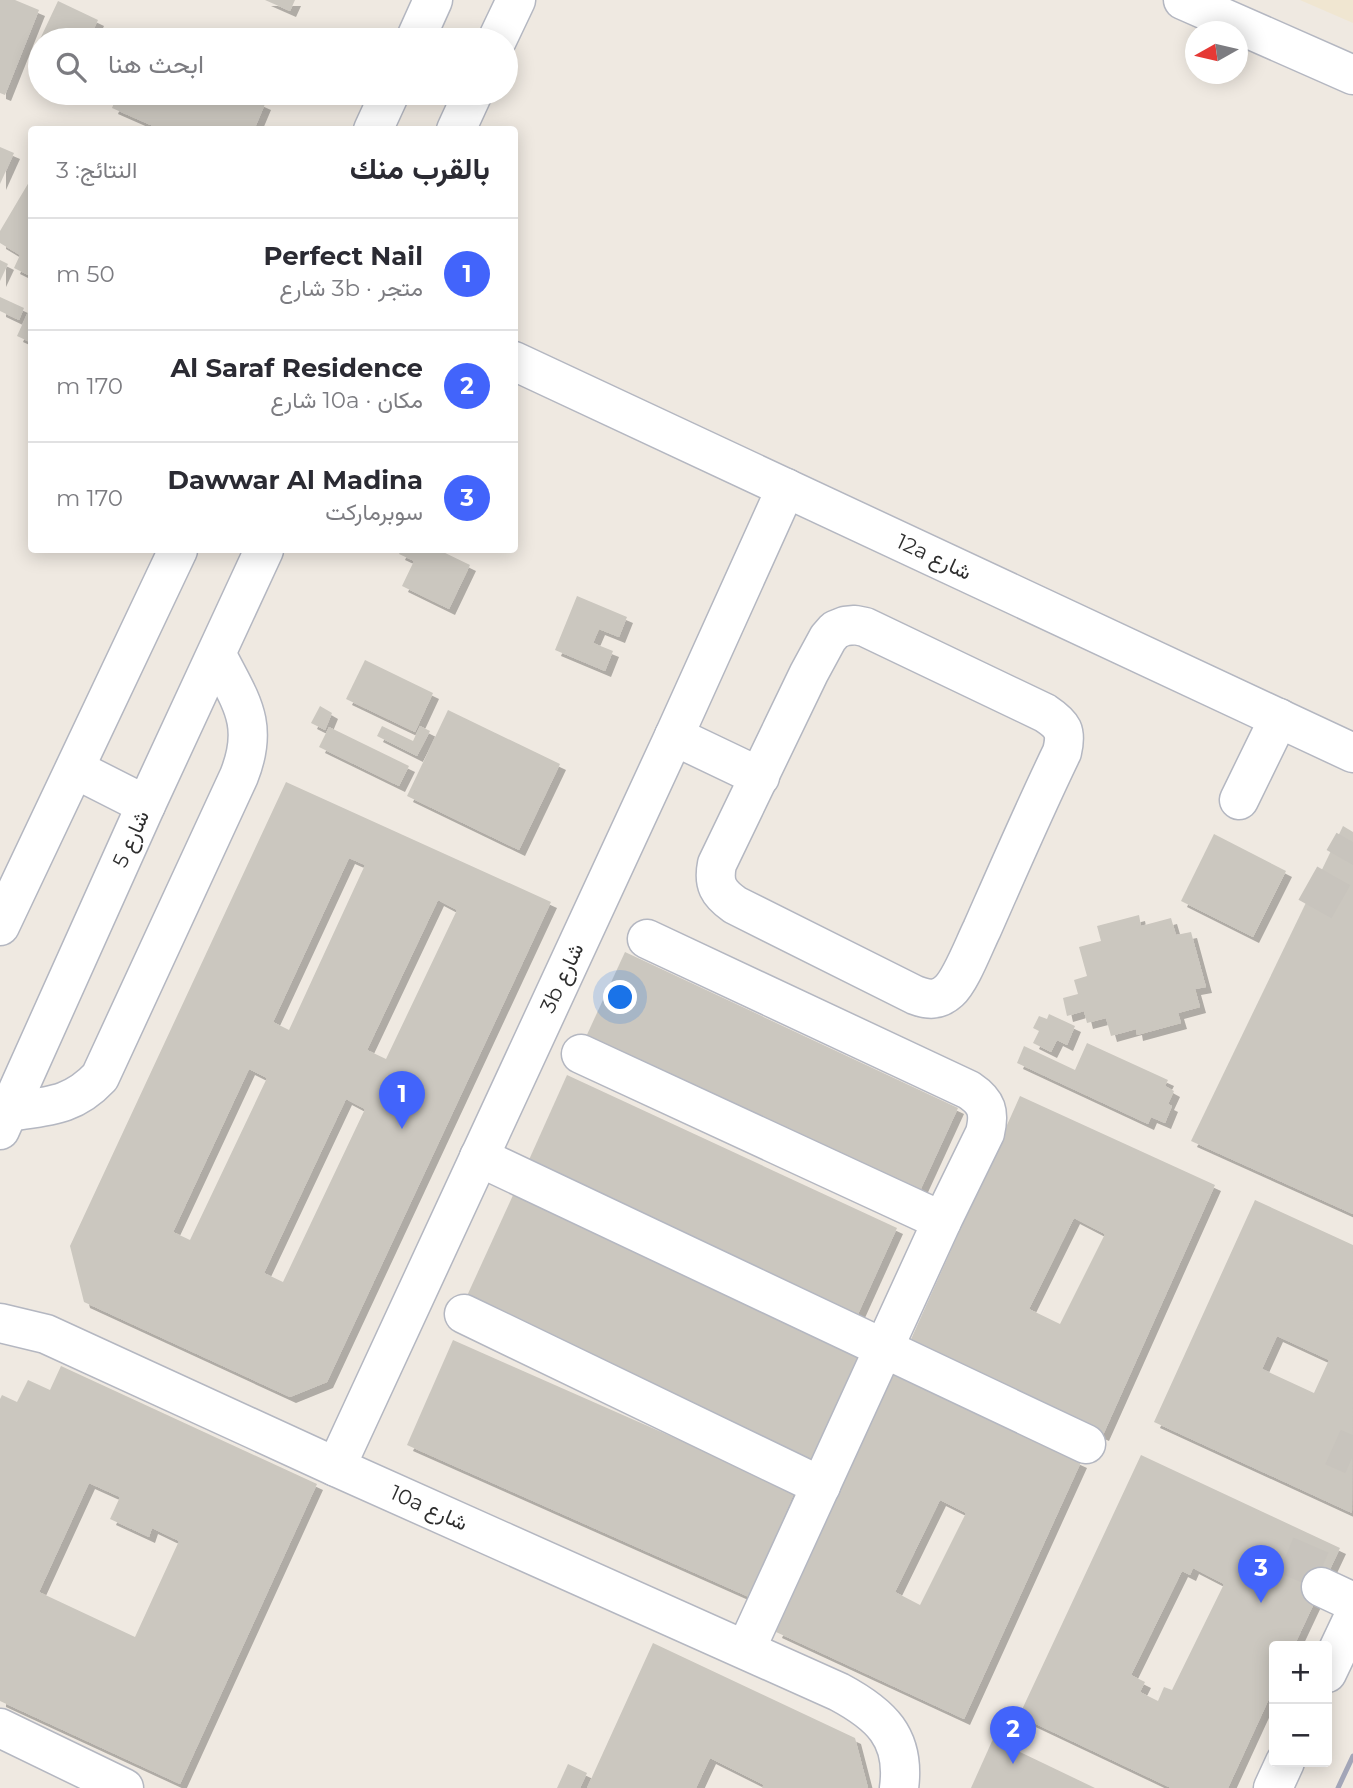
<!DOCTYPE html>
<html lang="ar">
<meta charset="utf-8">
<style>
body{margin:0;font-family:Montserrat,Vazirmatn,sans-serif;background:#f7f7f7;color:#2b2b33;direction:rtl}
.controls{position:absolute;right:21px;bottom:21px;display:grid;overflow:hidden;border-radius:7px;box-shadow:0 4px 18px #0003}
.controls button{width:63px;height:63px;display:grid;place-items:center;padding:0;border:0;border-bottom:2px solid #e1e1e2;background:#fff;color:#2b2b33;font:35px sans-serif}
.compass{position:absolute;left:1185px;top:21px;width:63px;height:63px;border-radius:50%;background:#fff;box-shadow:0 4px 18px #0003;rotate:262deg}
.you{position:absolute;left:621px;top:998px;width:24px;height:24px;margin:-18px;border:5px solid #fff;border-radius:50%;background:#1a73e8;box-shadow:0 0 0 10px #1a73e833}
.badge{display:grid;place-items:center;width:46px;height:46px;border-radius:50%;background:#4264fb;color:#fff;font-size:23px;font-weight:700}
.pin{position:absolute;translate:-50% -58px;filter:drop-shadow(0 2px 4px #0008)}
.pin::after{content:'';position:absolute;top:37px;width:24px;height:21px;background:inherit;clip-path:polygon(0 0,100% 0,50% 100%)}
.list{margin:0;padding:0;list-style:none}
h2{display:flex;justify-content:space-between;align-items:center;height:91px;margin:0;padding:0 28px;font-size:30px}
h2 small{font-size:23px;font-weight:400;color:#7c7c81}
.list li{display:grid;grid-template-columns:46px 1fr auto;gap:21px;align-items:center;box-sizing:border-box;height:112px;padding:0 28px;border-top:2px solid #e1e1e2}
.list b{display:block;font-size:26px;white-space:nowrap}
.list p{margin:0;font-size:23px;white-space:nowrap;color:#7c7c81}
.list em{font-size:23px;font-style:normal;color:#7c7c81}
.icon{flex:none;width:38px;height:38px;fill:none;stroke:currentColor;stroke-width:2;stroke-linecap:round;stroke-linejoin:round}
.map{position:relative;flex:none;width:1353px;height:1788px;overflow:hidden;direction:ltr}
.search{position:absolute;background:#fff;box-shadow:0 4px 18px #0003;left:28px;top:28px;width:490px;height:77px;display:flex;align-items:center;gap:18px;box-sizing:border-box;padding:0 24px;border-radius:38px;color:#7c7c81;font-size:26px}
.panel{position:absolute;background:#fff;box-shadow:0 4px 18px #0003;left:28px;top:126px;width:490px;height:427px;border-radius:7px;direction:rtl}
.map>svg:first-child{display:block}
</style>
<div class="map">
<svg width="1353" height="1788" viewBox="0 0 1353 1788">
<defs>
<filter id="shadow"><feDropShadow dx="6" dy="6" stdDeviation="0" flood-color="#0004"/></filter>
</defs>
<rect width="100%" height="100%" fill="#efe9e1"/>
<path fill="#f0e6d1" d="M1300,0H1353V23Z"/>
<g fill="#cbc7bf" fill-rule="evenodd" filter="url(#shadow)">
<path d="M0,0H15L39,10L5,95L0,93Z"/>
<path d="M265,0H295L290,11Z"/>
<path d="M58,1L98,20L89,39L77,34L74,40H40V57L33,54Z"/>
<path d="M118,93H240L265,104L254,130H236L228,126L227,130H162L112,108Z"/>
<path d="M0,147L14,153L0,184Z"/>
<path d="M32,177V277L14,268L20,255L0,243V231Z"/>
<path d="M0,260L8,264L0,281Z"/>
<path d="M0,297L24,308L19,320L0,311Z"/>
<path d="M28,312L32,313V343L17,336Z"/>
<path d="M401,550H439L470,565L449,609L402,586L414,561L399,554Z"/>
<path d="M577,596L627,617L619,637L599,629L593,643L613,651L605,671L555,650Z"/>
<path d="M365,660L433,693L415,732L346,699Z"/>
<path d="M320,706L332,713L325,730L311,723Z"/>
<path d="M448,710L560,764L519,850L407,796Z"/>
<path d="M382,726L413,741L420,726L430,731L417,756L377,736Z"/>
<path d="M329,727L409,766L399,786L319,747Z"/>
<path d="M286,782L551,902L327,1382L290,1397L84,1302L70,1246ZM349,858L365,865L289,1030L273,1022ZM438,900L457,910L386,1059L367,1050ZM249,1069L267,1078L190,1240L173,1232ZM346,1099L365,1109L283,1282L264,1273Z"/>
<path d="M1343,826L1353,832V1214L1191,1141Z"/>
<path d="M1214,834L1286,871L1253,937L1181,901Z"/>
<path d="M1139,915L1141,926L1171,918L1176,935L1191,932L1206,987L1195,989L1200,1007L1178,1013L1181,1023L1137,1035L1136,1029L1111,1036L1106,1018L1087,1023L1084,1011L1067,1016L1063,998L1078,994L1074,980L1087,976L1079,947L1101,941L1097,926Z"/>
<path d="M625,952L958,1108L918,1195L585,1039Z"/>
<path d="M1049,1014L1075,1026L1067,1045L1057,1040L1051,1052L1033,1043L1039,1031L1033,1028L1039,1016L1047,1019Z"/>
<path d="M1087,1043L1168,1080L1165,1086L1174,1091L1168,1104L1172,1106L1165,1123L1151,1117L1148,1124L1017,1063L1024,1046L1075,1070Z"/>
<path d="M567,1075L897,1228L858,1314L528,1162Z"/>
<path d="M1020,1096L1215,1185L1103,1435L908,1346ZM1074,1218L1105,1234L1060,1324L1029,1309Z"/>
<path d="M514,1193L861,1357L812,1462L466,1298Z"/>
<path d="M1255,1200L1353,1245L1352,1513L1154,1422ZM1277,1336L1329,1360L1314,1393L1262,1369Z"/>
<path d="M453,1340L795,1491L749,1597L407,1445Z"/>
<path d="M61,1366L317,1484L180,1784L0,1701V1399L2,1395L17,1402L28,1380L50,1390ZM89,1483L120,1497L110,1519L149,1537L152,1528L179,1541L135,1637L39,1592Z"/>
<path d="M893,1375L1081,1462L964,1719L776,1632ZM940,1500L966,1513L920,1605L895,1592Z"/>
<path d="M1141,1455L1340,1548L1294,1646H1274V1688L1228,1788H1171L1019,1716ZM1193,1568L1224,1584L1172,1690L1164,1687L1158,1701L1140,1692L1145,1682L1131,1675L1182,1571L1190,1575Z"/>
<path d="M653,1643L855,1738L868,1788H762L764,1785L710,1758L696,1788H587Z"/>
<path d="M993,1739L1095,1788H971Z"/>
<path d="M568,1764L587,1773L580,1788H557Z"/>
</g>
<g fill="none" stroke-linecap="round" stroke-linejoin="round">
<g stroke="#c8c4bd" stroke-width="38" stroke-dasharray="38 19" stroke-linecap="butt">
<path d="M1315,909L1353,842"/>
<path d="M1333,1447L1353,1456"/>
<path d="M1286,1555L1328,1573"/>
</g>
<defs>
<g id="minor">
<path d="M1183,0L1353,75"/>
<path d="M415,40L433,0"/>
<path d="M497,40L516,0"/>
<path d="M373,130L390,93"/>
<path d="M456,130L473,93"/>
<path d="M514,361L1353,753"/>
<path d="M855,625L865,627L1045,713C1063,725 1067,731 1062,752C1034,810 1008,870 982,929C974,945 961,980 949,991C938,1001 928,1000 915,995L735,905C718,893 713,884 717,864L809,673L828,638L835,630L845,626Z"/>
<path d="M674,736L760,777"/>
<path d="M75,769L146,805"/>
<path d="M1239,800L1279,718"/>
<path d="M0,926L178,550"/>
<path d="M647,939L969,1090C987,1102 990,1112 985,1133L942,1221L746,1649"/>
<path d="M581,1054L942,1221"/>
<path d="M8,1112C47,1106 72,1107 100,1077L239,776C260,723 240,701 217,655"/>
<path d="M0,1130L146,805L264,550"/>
<path d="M479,1157L1086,1444"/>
<path d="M464,1314L821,1486"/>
<path d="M0,1323L46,1334L336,1467L839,1692C880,1714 906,1737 899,1788"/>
<path d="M336,1467L674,736L786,488"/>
<path d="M1321,1587L1353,1602"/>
<path d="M1327,1673L1353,1618"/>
<path d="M0,1728L124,1788"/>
<path d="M1273,1788L1285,1762"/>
</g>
</defs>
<use href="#minor" stroke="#b4b7c1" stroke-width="41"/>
<use href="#minor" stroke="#fff" stroke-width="38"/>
<path stroke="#a3a6b8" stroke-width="5" d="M1338,1788L1353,1756"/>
</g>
<g text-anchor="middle" stroke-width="6" stroke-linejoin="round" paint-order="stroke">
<g font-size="21" fill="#2e2e2e" stroke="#fff">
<text transform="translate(934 557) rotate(25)" y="7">12a شارع</text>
<text transform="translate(131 839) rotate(-66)" y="7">شارع 5</text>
<text transform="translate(562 978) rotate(-65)" y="7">3b شارع</text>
<text transform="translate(429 1508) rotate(24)" y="7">10a شارع</text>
</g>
</g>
</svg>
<div class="controls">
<button>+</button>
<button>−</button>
</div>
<svg class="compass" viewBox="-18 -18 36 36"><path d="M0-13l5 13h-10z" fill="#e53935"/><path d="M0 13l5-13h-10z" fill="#7c7c81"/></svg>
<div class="you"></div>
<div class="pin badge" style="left:402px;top:1129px">1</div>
<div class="pin badge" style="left:1013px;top:1764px">2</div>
<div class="pin badge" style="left:1261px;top:1603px">3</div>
<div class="search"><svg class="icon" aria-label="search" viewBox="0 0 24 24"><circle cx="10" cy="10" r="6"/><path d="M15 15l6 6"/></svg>ابحث هنا</div>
<section class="panel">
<h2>بالقرب منك<small>النتائج: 3</small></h2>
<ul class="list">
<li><span class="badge">1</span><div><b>Perfect Nail</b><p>متجر · 3b شارع</p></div><em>50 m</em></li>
<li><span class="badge">2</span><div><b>Al Saraf Residence</b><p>مكان · 10a شارع</p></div><em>170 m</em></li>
<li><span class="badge">3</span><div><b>Dawwar Al Madina</b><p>سوبرماركت</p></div><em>170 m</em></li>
</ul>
</section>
</div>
